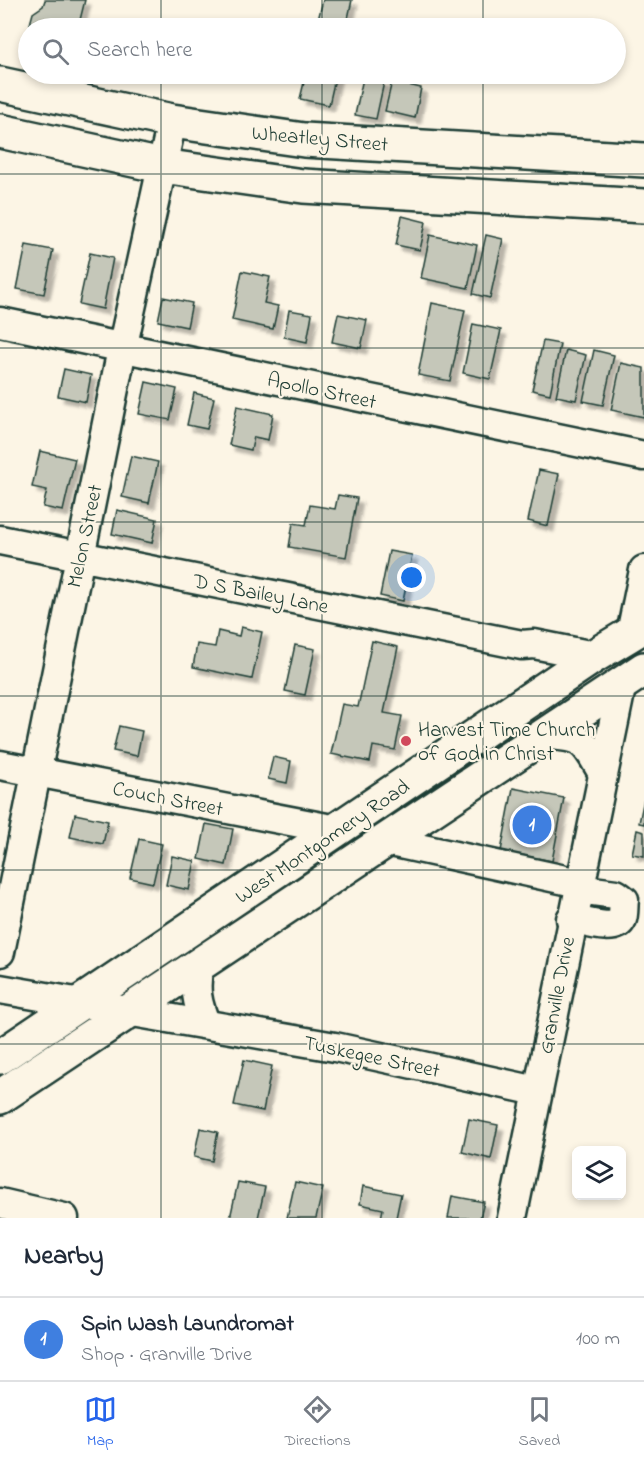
<!DOCTYPE html>
<meta charset="utf-8">
<style>
body{margin:0;font-family:"Indie Flower",sans-serif;background:#f2f2f3;color:#1f2937}
.controls{position:absolute;right:18px;bottom:18px;display:grid;overflow:hidden;border-radius:9px;box-shadow:0 3px 9px #0003}
.controls button{width:54px;height:54px;display:grid;place-items:center;padding:0;border:0;border-bottom:2px solid #e0e1e3;background:#fff;color:#1f2937;font:30px sans-serif}
.you{position:absolute;left:412px;top:578px;width:21px;height:21px;margin:-15px;border:4px solid #fff;border-radius:50%;background:#1a73e8;box-shadow:0 0 0 9px #1a73e833}
.badge{display:grid;place-items:center;width:39px;height:39px;border-radius:50%;background:#2563eb;color:#fff;font-size:20px;font-weight:700}
.pin{position:absolute;translate:-50% -50%;border:3px solid #fff;box-shadow:0 2px 6px #0006}
.list{margin:0;padding:0;list-style:none}
h2{display:flex;justify-content:space-between;align-items:center;height:78px;margin:0;padding:0 24px;font-size:26px}
h2 small{font-size:20px;font-weight:400;color:#747a83}
.list li{display:grid;grid-template-columns:39px 1fr auto;gap:18px;align-items:center;box-sizing:border-box;height:84px;padding:0 24px;border-top:2px solid #e0e1e3}
.list b{display:block;font-size:22px;white-space:nowrap}
.list p{margin:0;font-size:20px;white-space:nowrap;color:#747a83}
.list em{font-size:20px;font-style:normal;color:#747a83}
.icon{flex:none;width:33px;height:33px;fill:none;stroke:currentColor;stroke-width:2;stroke-linecap:round;stroke-linejoin:round}
.map{position:relative;flex:none;width:644px;height:1218px;overflow:hidden}
.search{position:absolute;background:#fff;box-shadow:0 3px 9px #0003;left:18px;right:18px;top:18px;height:66px;display:flex;align-items:center;gap:15px;box-sizing:border-box;padding:0 21px;border-radius:33px;color:#747a83;font-size:22px}
.sheet{height:162px;background:#fff}
nav{display:flex;justify-content:space-around;align-items:center;box-sizing:border-box;height:84px;border-top:2px solid #e0e1e3;background:#fff;font-size:16px;color:#747a83}
nav a{display:grid;justify-items:center;gap:3px}
nav .on{color:#2563eb}
.map>svg:first-child{display:block}
</style>
<div class="map">
<svg width="644" height="1218" viewBox="0 0 644 1218">
<defs>
<filter id="shadow"><feDropShadow dx="5.5" dy="5.5" stdDeviation="1.5" flood-color="#0004"/></filter>
</defs>
<rect width="100%" height="100%" fill="#fcf5e5"/>
<filter id="ink" filterUnits="userSpaceOnUse"><feTurbulence type="fractalNoise" baseFrequency=".0167" numOctaves="2"/><feDisplacementMap in="SourceGraphic" scale="12" xChannelSelector="R" yChannelSelector="G"/><feConvolveMatrix kernelMatrix="1 2 1 2 8 2 1 2 1" color-interpolation-filters="sRGB"/></filter>
<g filter="url(#ink)">
<g fill="#c5c7b9" stroke="#1f3d34" stroke-width="1.5" filter="url(#shadow)">
<path d="M45,0H85L78,28H36L30,24L33,13L43,6Z"/>
<path d="M323,0H352L346,28H316Z"/>
<path d="M146,23L173,28H145Z"/>
<path d="M306,74H336L329,105L300,99Z"/>
<path d="M363,78L384,82L376,119L355,115Z"/>
<path d="M392,81L421,88L415,118L385,111Z"/>
<path d="M402,216L426,222L420,250L396,245Z"/>
<path d="M430,235L477,245L468,288L421,278Z"/>
<path d="M486,235L503,239L490,298L473,294Z"/>
<path d="M26,245L53,250L44,294L17,289Z"/>
<path d="M90,253L113,258L103,309L79,304Z"/>
<path d="M242,271L270,277L264,303L278,306L273,329L232,320Z"/>
<path d="M163,297L192,303L187,327L158,321Z"/>
<path d="M432,303L465,310L450,381L418,375Z"/>
<path d="M289,310L312,314L307,342L284,337Z"/>
<path d="M338,314L367,320L361,348L332,342Z"/>
<path d="M473,324L501,330L490,379L463,373Z"/>
<path d="M543,341L560,344L550,394L532,390Z"/>
<path d="M566,350L586,355L576,400L556,396Z"/>
<path d="M594,350L614,355L603,405L583,401Z"/>
<path d="M621,363L644,368V417L611,410Z"/>
<path d="M64,369L91,375L86,402L58,396Z"/>
<path d="M146,382L177,389L170,420L139,414Z"/>
<path d="M194,393L214,398L207,429L187,425Z"/>
<path d="M237,406L273,414L268,440L254,437L251,450L229,445Z"/>
<path d="M40,451L75,459L63,511L43,507L47,490L32,487Z"/>
<path d="M131,456L158,462L149,503L122,497Z"/>
<path d="M539,470L559,474L548,526L528,521Z"/>
<path d="M338,495L357,498L346,557L289,547L293,523L306,525L310,505L335,509Z"/>
<path d="M117,510L157,519L152,543L112,534Z"/>
<path d="M389,551L412,555L403,601L380,596Z"/>
<path d="M241,627L262,632L252,679L193,667L197,644L215,647L218,631L239,636Z"/>
<path d="M372,641L398,647L384,713L402,716L395,750L373,746L370,762L331,754L342,704L358,707Z"/>
<path d="M295,645L315,649L305,695L285,691Z"/>
<path d="M119,726L142,731L137,756L113,751Z"/>
<path d="M273,757L291,761L287,783L268,779Z"/>
<path d="M513,788L564,798L552,861L501,851Z"/>
<path d="M644,799V824L639,823Z"/>
<path d="M75,814L108,821L103,844L70,837Z"/>
<path d="M206,824L233,829L226,865L199,859Z"/>
<path d="M637,830L644,832V856L632,854Z"/>
<path d="M139,839L162,844L153,883L130,878Z"/>
<path d="M172,856L195,861L189,890L166,885Z"/>
<path d="M244,1060L272,1066L263,1111L234,1105Z"/>
<path d="M469,1119L498,1125L491,1159L462,1152Z"/>
<path d="M200,1128L218,1132L212,1161L194,1157Z"/>
<path d="M238,1182L265,1187L258,1218H230Z"/>
<path d="M295,1182L323,1188L316,1218H287Z"/>
<path d="M363,1186L401,1194L396,1218H381L383,1209L360,1204Z"/>
<path d="M452,1196L484,1202L480,1218H448Z"/>
</g>
<g fill="none" stroke-linecap="round" stroke-linejoin="round">
<defs>
<g id="minor">
<path d="M0,322L644,456"/>
<path d="M0,540L522,645L534,644L594,656"/>
<path d="M631,634L644,570"/>
<path d="M544,735C582,736 584,740 602,772"/>
<path d="M0,765L337,830"/>
<path d="M386,841L579,883"/>
<path d="M571,919C583,921 616,933 622,919C624,914 623,905 624,900L616,894L578,889"/>
<path d="M0,952L122,349L172,121"/>
<path d="M199,966C194,988 197,1004 206,1024"/>
<path d="M0,989L335,1047L537,1091"/>
<path d="M0,1203L64,1218"/>
<path d="M512,1218L622,683"/>
</g>
<g id="major">
<path d="M0,84L172,121L304,140L644,160"/>
<path d="M0,131L162,166L303,186L644,206"/>
<path d="M0,1057L594,656L644,626"/>
<path d="M0,1097L644,669"/>
</g>
</defs>
<use href="#minor" stroke="#1f3d34" stroke-width="33"/>
<use href="#major" stroke="#1f3d34" stroke-width="38"/>
<use href="#minor" stroke="#fcf5e5" stroke-width="28"/>
<use href="#major" stroke="#fcf5e5" stroke-width="33"/>
</g>
</g>
<path fill="none" stroke="#1f3d34" stroke-width="1.5" stroke-opacity="0.55" d="M161,0V28M322,0V28M483,0V28M161,74V1218M322,74V1218M483,74V1218M0,174H644M0,348H644M0,522H644M0,696H644M0,870H644M0,1044H644"/>
<circle fill="#d1495b" stroke="#fcf5e5" stroke-width="2" cx="406" cy="741" r="6"/>
<g text-anchor="middle" stroke-width="4.5" stroke-linejoin="round" paint-order="stroke">
<g font-size="21" fill="#1f3d34" stroke="#fcf5e5">
<text transform="translate(320 138) rotate(5)" y="7">Wheatley Street</text>
<text transform="translate(322 390) rotate(12)" y="7">Apollo Street</text>
<text transform="translate(84 536) rotate(-78)" y="7">Melon Street</text>
<text transform="translate(261 593) rotate(11)" y="7">D S Bailey Lane</text>
<text transform="translate(168 798) rotate(11)" y="7">Couch Street</text>
<text transform="translate(322 841) rotate(-34)" y="7">West Montgomery Road</text>
<text transform="translate(556 995) rotate(-79)" y="7">Granville Drive</text>
<text transform="translate(372 1056) rotate(12)" y="7">Tuskegee Street</text>
</g>
<g font-size="21" fill="#1f3d34" stroke="#fcf5e5" text-anchor="start">
<text x="418" y="736">Harvest Time Church<tspan x="418" dy="24">of God in Christ</tspan></text>
</g>
</g>
</svg>
<div class="controls">
<button><svg class="icon" aria-label="layers" viewBox="0 0 24 24"><path d="M12 4l9 5-9 5-9-5zM3 14l9 5 9-5"/></svg></button>
</div>
<div class="you"></div>
<div class="pin badge" style="left:532px;top:825px;background:#3f7fe0">1</div>
<div class="search"><svg class="icon" aria-label="search" viewBox="0 0 24 24"><circle cx="10" cy="10" r="6"/><path d="M15 15l6 6"/></svg>Search here</div>
</div>
<section class="sheet">
<h2>Nearby<small></small></h2>
<ul class="list">
<li><span class="badge" style="background:#3f7fe0">1</span><div><b>Spin Wash Laundromat</b><p>Shop · Granville Drive</p></div><em>100 m</em></li>
</ul>
</section>
<nav>
<a class="on"><svg class="icon" aria-label="map" viewBox="0 0 24 24"><path d="M3 6l6-2 6 2 6-2v14l-6 2-6-2-6 2zM9 4v14M15 6v14"/></svg>Map</a>
<a><svg class="icon" aria-label="directions" viewBox="0 0 24 24"><path d="M12 3l9 9-9 9-9-9zM9 14v-3h6M13 9l2 2-2 2"/></svg>Directions</a>
<a><svg class="icon" aria-label="saved" viewBox="0 0 24 24"><path d="M7 4h10v16l-5-4-5 4z"/></svg>Saved</a>
</nav>
